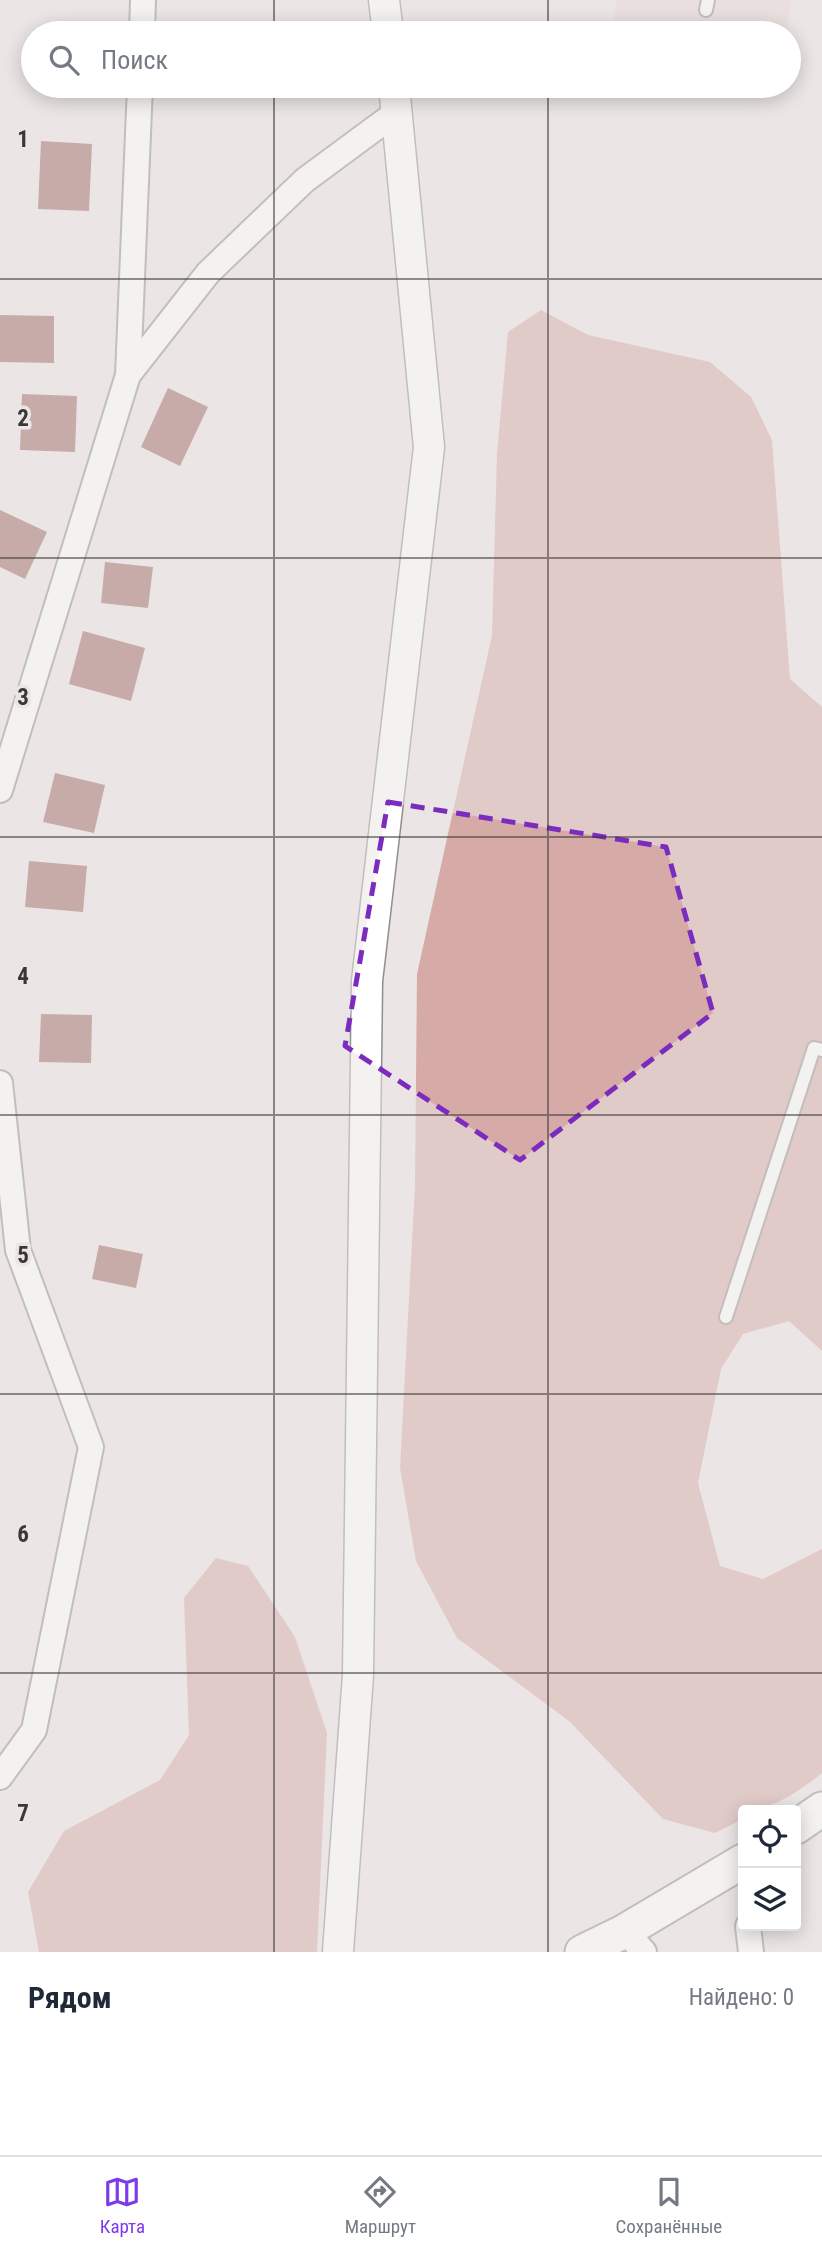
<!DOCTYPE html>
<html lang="ru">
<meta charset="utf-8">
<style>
body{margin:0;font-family:"Roboto Condensed",sans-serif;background:#f2f2f3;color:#1f2937}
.controls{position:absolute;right:21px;bottom:21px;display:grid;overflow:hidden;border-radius:7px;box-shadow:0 4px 18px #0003}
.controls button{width:63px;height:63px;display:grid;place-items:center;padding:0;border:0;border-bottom:2px solid #e0e1e3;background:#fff;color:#1f2937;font:35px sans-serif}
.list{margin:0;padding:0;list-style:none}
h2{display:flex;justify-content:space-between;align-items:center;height:91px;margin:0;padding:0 28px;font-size:30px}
h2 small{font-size:23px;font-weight:400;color:#747a83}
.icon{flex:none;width:38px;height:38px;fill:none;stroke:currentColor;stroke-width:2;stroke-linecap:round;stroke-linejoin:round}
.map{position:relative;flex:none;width:822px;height:1952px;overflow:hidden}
.search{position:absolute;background:#fff;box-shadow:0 4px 18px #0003;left:21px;right:21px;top:21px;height:77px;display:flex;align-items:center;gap:18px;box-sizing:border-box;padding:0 24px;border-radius:38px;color:#747a83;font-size:26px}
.sheet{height:203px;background:#fff}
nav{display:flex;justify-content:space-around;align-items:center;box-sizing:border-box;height:98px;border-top:2px solid #e0e1e3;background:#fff;font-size:19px;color:#747a83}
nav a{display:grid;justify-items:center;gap:4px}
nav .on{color:#7c3aed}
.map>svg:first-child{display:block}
</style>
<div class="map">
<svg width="822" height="1952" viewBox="0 0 822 1952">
<rect width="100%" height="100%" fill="#ebe5e5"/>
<path fill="#e6d8d6" d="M617,0H792L786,33H611Z"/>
<g fill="#d6aaa6">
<path d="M541,310L588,335L710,362L751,397L772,440L790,679L822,707V1351L789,1321L743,1334L721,1369L698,1483L720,1566L763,1579L822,1549V1773C799,1791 774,1810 743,1810V1819L715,1833L663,1819L569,1721L457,1638L416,1561L400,1468L415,1185L417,974L492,635L497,454L508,332Z"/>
<path d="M216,1558L248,1566L295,1637L327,1733L317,1952H39L28,1892L64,1831L160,1780L189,1735L184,1598Z"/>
</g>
<g fill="#9a645f">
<path d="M41,141L92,144L89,211L38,209Z"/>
<path d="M0,315L54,316V363L0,362Z"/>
<path d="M168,388L208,407L180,466L141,447Z"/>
<path d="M22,394L77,396L75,452L20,450Z"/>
<path d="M0,510L47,532L25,579L0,567Z"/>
<path d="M105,562L153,567L148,608L101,603Z"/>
<path d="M83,631L145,648L131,701L69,684Z"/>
<path d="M55,773L105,785L94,833L43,822Z"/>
<path d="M29,861L87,866L83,912L25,907Z"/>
<path d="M41,1014L92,1015L91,1063L39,1062Z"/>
<path d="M99,1245L143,1254L136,1288L92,1279Z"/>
</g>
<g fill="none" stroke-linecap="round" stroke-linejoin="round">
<defs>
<g id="service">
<path d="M706,10L708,0"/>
<path d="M726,1317L814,1048L822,1050"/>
</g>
<g id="minor">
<path d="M142,33L143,0"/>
<path d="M128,375L208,273L305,180L397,112"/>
<path d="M0,790L128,375L140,86"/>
<path d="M0,1083L18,1250L91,1447L34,1730L0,1777"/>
<path d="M748,1926L751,1952"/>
<path d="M625,1931L644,1952"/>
</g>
<g id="tertiary">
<path d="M384,0L388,33"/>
<path d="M338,1952L358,1675L367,981L429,447L394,86"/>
</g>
<g id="secondary">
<path d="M796,1827L822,1809"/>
<path d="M582,1952L625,1931L743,1861"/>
</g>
</defs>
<use href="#service" stroke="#938e8e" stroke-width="16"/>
<use href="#minor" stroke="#938e8e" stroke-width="28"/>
<use href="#tertiary" stroke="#938e8e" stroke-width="33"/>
<use href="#secondary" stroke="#938e8e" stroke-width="37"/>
<use href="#service" stroke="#fff" stroke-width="12"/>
<use href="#minor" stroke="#fff" stroke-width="24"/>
<use href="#tertiary" stroke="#fff" stroke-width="30"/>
<use href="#secondary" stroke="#fff" stroke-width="33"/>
</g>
<path d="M0 0H822V1952H0ZM388,802L666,847L713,1013L520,1160L345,1046Z" fill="#ebe5e5" fill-opacity=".55" fill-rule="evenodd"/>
<path fill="none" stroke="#7b2cbf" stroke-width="5" stroke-dasharray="14 9" stroke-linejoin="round" d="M388,802L666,847L713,1013L520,1160L345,1046Z"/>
<path fill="none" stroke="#3a3737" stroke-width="2" stroke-opacity="0.55" d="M274,0V33M548,0V33M274,86V1952M548,86V1952M0,279H822M0,558H822M0,837H822M0,1115H822M0,1394H822M0,1673H822"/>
<g font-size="23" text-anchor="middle" font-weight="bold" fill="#3a3737" stroke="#ebe5e5" stroke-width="7" stroke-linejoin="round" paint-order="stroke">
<text x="23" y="147">1</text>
<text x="23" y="426">2</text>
<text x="23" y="705">3</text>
<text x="23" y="984">4</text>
<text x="23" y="1263">5</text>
<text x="23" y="1542">6</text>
<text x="23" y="1821">7</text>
</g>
</svg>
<div class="controls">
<button><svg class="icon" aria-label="locate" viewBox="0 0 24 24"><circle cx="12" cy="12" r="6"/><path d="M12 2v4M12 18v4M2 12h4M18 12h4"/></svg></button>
<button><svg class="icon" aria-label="layers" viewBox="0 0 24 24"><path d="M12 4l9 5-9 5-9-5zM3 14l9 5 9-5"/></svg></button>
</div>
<div class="search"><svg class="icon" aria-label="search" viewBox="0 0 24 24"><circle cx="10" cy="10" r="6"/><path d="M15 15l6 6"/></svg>Поиск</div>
</div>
<section class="sheet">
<h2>Рядом<small>Найдено: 0</small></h2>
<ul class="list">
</ul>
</section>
<nav>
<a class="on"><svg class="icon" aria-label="map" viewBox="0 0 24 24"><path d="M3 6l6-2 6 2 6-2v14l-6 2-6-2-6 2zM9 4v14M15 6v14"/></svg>Карта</a>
<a><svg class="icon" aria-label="directions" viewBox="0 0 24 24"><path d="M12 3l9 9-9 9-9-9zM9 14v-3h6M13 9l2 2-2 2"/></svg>Маршрут</a>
<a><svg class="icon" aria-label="saved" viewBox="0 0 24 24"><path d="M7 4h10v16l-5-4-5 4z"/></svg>Сохранённые</a>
</nav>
